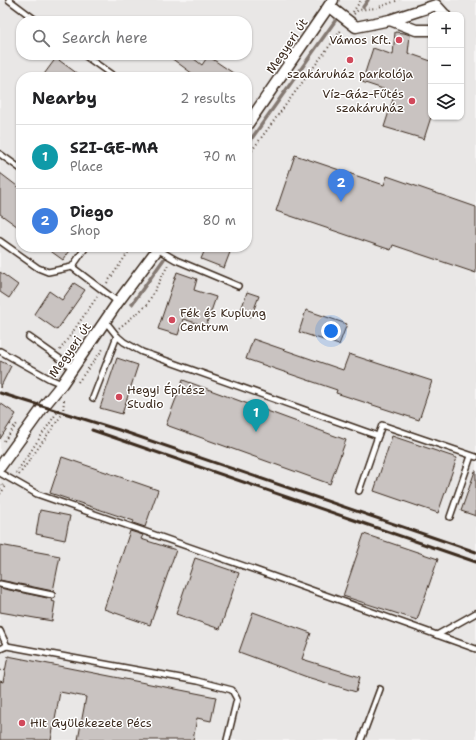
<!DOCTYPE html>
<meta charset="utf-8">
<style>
body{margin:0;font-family:"Shantell Sans",sans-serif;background:#f2f2f2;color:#202124}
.controls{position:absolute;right:12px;top:12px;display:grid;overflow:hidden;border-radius:8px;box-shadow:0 1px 3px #0004}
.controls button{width:36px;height:36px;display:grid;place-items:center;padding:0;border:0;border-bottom:1px solid #e0e0e0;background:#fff;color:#202124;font:20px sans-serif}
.you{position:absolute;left:331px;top:331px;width:14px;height:14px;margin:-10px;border:3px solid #fff;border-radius:50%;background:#1a73e8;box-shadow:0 0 0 6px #1a73e833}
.badge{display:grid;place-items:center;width:26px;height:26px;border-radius:50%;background:#1a73e8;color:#fff;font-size:13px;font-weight:700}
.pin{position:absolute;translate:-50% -33px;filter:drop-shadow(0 1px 2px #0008)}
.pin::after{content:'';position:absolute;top:21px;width:14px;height:12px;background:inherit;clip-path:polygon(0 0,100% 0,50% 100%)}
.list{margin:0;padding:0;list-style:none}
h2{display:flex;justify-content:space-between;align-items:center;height:52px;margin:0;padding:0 16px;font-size:17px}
h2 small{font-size:13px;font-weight:400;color:#757577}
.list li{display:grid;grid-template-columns:26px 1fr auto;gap:12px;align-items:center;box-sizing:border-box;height:64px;padding:0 16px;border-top:1px solid #e0e0e0}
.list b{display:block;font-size:15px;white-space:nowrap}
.list p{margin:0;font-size:13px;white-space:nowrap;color:#757577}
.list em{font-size:13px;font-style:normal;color:#757577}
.icon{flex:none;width:22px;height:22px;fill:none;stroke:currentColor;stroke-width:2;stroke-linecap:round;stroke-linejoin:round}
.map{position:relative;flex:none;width:476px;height:740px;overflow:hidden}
.search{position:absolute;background:#fff;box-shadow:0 1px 3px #0004;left:16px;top:16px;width:236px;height:44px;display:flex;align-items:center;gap:10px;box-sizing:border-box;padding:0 14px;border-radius:16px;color:#757577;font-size:15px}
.panel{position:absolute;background:#fff;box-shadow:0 1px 3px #0004;left:16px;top:72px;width:236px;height:180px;border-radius:16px}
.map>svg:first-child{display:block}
</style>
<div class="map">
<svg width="476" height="740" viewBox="0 0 476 740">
<rect width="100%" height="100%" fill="#f7f6f6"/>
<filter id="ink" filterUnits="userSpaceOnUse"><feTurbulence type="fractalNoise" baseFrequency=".025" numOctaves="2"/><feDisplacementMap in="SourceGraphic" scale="8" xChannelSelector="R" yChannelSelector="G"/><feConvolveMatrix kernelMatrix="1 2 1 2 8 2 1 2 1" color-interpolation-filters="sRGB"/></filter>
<g filter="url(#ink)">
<path fill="#e9e7e6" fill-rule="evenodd" d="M0,0H476V740H0ZM431,15H461V117H431ZM21,21H247V55H21ZM21,77H247V247H21Z"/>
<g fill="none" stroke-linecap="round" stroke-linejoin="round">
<g stroke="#847972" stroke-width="3.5">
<path d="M363,7L368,0"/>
<path d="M247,145L335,21"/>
<path d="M132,304L164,259"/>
</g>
</g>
<g fill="#c9c3c1" stroke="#3b2a1e">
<path d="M395,32L404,33L410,35L408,53L431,61V117L424,139L384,127L395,93L362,82L373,48L393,55Z"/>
<path d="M167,55H189L202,65L208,56L239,77H197Z"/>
<path d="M56,58L82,77H42Z"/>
<path d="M295,155L384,185L387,176L476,207V273L393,245L391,250L276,211Z"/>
<path d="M0,173L21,189V229L0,214Z"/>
<path d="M45,247H73L63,260Z"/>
<path d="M206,247H232L224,268L201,259Z"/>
<path d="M0,272L18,285L9,298L0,292Z"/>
<path d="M177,272L197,279L194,290L216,297L206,326L183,319L178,335L158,329Z"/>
<path d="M74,283L85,290L57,330L34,314L49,291L62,300Z"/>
<path d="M247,292L259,296L251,317L240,313Z"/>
<path d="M306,310L347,324L339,345L299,332Z"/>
<path d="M253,339L343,370L349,354L432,381L419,420L336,393L337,390L246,359Z"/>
<path d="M117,358L138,365L122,414L100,408Z"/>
<path d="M0,361L11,366L0,388Z"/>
<path d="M183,380L346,440L330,484L166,425Z"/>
<path d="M0,403L16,414L0,439Z"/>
<path d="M392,436L457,458L438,513L374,491Z"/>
<path d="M62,457L158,490L145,527L133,523L134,521L50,493Z"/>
<path d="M475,471H476V516L461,511Z"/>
<path d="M40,510L70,516L65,540L36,534Z"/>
<path d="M130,531L143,535L141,539L176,550L150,625L104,609Z"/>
<path d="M364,534L438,559L417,620L343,596Z"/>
<path d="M0,545L60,556L53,591L0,580Z"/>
<path d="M195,558L239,573L220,629L176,614Z"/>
<path d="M0,588L52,599L51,601L55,602L52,621L0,612Z"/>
<path d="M253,612L311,633L302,659L360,677L356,692L307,677L239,652Z"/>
<path d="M8,656L216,697L211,721L197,718L193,740H78L86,697L60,692L51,740H0V681L3,682Z"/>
</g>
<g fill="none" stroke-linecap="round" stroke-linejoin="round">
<defs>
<g id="lane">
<path d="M9,0L37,21"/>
<path d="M84,55L115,77"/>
<path d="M0,154L21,169"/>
<path d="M0,241L38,268L48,272L72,267L86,247"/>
<path d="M157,249L176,260L238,286"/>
<path d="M72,267L118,302"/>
<path d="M106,322L117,336L124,342L142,352L378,436L359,491"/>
<path d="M29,337L73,368"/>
<path d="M0,351L50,379L62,384"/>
<path d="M93,398L117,336"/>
<path d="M378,436L382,425L476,457"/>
<path d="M0,473L37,494L261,572L476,649"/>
<path d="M450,517L471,456"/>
<path d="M0,584L52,595"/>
<path d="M0,631L7,646"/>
<path d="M437,635L476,613"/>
<path d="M0,649L7,646L197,681L232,690L237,699L227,740"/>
<path d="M361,740L380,689"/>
</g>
<g id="street">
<path d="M329,6L356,27L390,20L436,5L445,15"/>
<path d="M390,20L416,30H431"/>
<path d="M247,125L333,0"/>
<path d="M0,467L44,406L62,384L118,302L159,247"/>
</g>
</defs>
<use href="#lane" stroke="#3b2a1e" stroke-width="8"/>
<use href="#street" stroke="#3b2a1e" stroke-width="13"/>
<g stroke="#3b2a1e" stroke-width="2" stroke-dasharray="1 3" stroke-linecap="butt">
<path d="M353,12L361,0"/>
<path d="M354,14L358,10L376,8L399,0"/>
<path d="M247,157L342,29"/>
<path d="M107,283L132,247"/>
<path d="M119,328L147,305L168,265"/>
<path d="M60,350L97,297"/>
<path d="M78,382L103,349"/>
<path d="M10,424L14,427"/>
<path d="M4,441L17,424"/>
<path d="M16,473L58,411V406"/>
<path d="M19,475L63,413L64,400"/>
<path d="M0,489L4,483"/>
<path d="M0,494L6,486"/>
<path d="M0,670L5,671"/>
</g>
<use href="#lane" stroke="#fff" stroke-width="5"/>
<use href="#street" stroke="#fff" stroke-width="10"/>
<g stroke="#3b2a1e" stroke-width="3">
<path d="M0,393L119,430L476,552"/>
<path d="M92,430L476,562"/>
</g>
</g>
</g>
<g fill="#d1495b" stroke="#fff" stroke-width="1.5">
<circle cx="399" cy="40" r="4"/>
<circle cx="350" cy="60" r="4"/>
<circle cx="412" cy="101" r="4"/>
<circle cx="172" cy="320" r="4"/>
<circle cx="119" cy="397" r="4"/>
<circle cx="22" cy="723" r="4"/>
</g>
<g text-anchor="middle" stroke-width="3" stroke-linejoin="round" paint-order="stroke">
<g font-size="12" fill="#3b2a1e" stroke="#fff" text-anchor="start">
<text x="391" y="44" text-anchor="end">Vámos Kft.</text>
<text x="350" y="78" text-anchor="middle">szakáruház parkolója</text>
<text x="404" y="98" text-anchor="end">Víz-Gáz-Fűtés<tspan x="404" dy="14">szakáruház</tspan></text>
<text x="180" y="317">Fék és Kuplung<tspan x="180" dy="14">Centrum</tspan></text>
<text x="127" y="394">Hegyi Építész<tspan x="127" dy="14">Studio</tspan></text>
<text x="30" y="727">Hit Gyülekezete Pécs</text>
</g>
<g font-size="12" fill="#3b2a1e" stroke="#fff">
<text transform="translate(287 46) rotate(-56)" y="4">Megyeri út</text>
<text transform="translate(70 350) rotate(-55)" y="4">Megyeri út</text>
</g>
</g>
</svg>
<div class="controls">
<button>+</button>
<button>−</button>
<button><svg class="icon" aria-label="layers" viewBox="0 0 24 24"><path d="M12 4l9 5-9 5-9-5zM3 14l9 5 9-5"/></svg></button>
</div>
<div class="you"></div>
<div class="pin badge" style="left:256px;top:432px;background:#0f9aa8">1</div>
<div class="pin badge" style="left:341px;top:202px;background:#3f7fe0">2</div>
<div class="search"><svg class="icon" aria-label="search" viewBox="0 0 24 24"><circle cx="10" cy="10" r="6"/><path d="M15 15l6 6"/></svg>Search here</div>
<section class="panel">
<h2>Nearby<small>2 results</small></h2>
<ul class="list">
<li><span class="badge" style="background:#0f9aa8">1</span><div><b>SZI-GE-MA</b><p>Place</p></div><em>70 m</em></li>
<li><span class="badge" style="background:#3f7fe0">2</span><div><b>Diego</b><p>Shop</p></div><em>80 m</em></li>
</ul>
</section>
</div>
